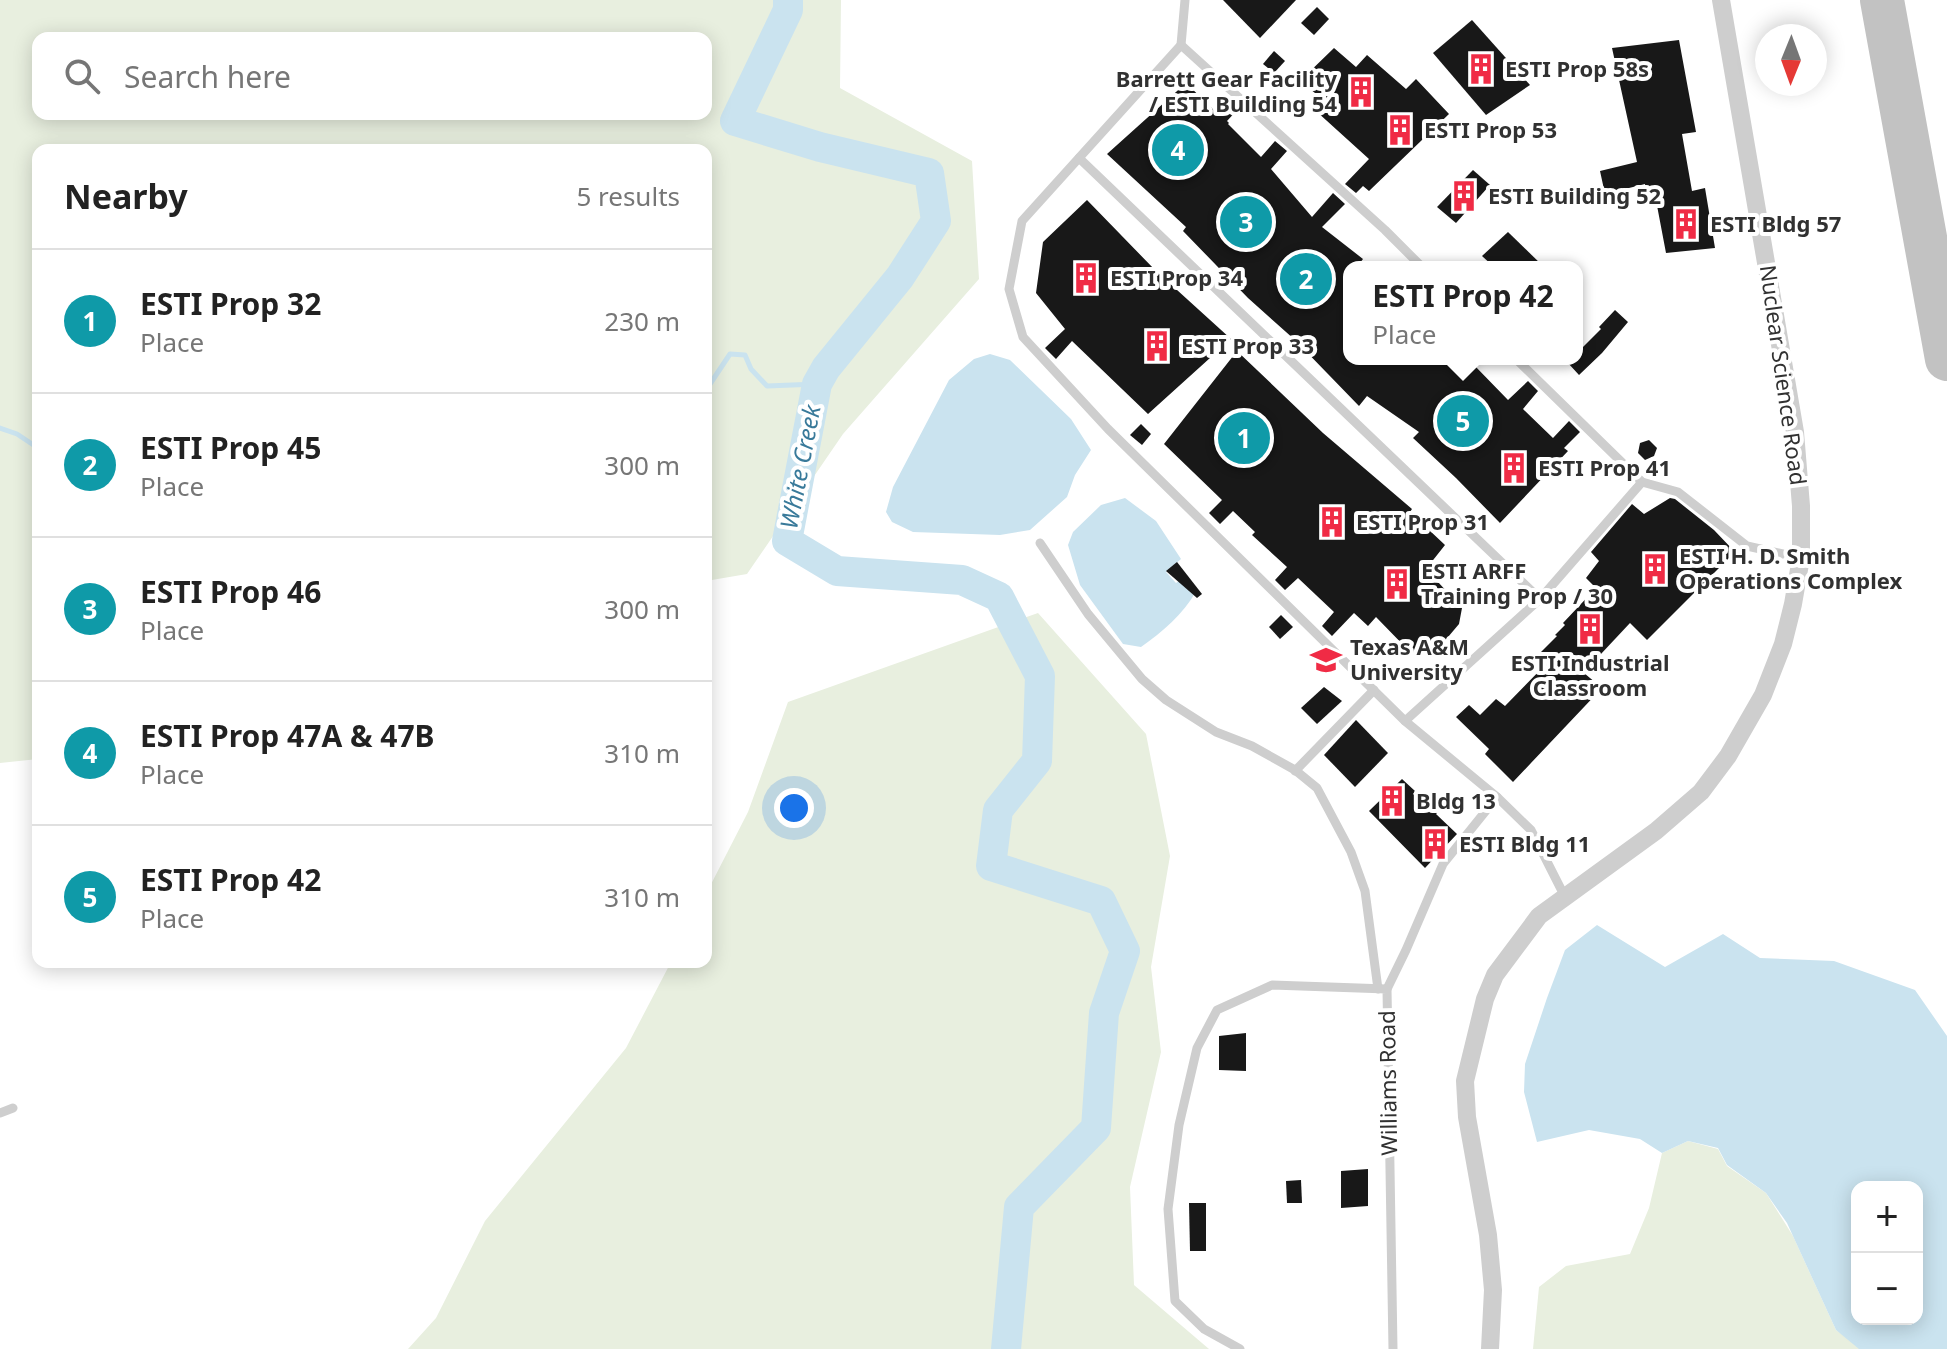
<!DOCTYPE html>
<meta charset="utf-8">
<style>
body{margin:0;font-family:"Noto Sans",sans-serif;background:#f6f6f6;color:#222}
.controls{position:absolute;right:24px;bottom:24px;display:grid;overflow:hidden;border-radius:16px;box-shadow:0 4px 20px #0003}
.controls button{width:72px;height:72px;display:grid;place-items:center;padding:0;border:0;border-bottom:2px solid #e0e0e0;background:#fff;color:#222;font:40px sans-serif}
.compass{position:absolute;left:1755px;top:24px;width:72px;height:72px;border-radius:50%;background:#fff;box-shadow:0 4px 20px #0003;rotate:181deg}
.you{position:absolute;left:794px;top:808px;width:28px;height:28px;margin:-20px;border:6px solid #fff;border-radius:50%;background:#1a73e8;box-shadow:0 0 0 12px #1a73e833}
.badge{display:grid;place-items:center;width:52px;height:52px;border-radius:50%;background:#2563eb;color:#fff;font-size:26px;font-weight:700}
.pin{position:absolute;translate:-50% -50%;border:4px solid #fff;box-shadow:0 2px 8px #0006}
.popup{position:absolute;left:1343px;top:261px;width:240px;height:104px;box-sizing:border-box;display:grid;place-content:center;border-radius:16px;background:#fff;filter:drop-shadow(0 2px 6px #0005);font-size:26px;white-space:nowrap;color:#767676}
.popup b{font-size:30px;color:#222}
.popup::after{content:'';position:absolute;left:50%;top:100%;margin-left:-16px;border:16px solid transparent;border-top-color:#fff}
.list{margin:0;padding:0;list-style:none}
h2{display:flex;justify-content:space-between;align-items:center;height:104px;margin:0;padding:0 32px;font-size:34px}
h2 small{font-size:26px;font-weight:400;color:#767676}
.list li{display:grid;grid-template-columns:52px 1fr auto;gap:24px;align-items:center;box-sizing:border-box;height:144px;padding:0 32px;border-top:2px solid #e0e0e0}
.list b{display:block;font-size:30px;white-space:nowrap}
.list p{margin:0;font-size:26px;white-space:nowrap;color:#767676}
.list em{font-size:26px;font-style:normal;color:#767676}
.icon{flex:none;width:44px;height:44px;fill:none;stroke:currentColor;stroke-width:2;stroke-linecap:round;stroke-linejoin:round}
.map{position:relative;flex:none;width:1947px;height:1349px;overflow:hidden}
.search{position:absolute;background:#fff;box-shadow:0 4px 20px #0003;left:32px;top:32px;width:680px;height:88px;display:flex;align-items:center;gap:20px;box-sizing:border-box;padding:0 28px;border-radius:16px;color:#767676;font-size:30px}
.panel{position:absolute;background:#fff;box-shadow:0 4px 20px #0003;left:32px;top:144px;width:680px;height:824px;border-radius:16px}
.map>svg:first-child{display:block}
</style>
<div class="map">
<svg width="1947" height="1349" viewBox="0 0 1947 1349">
<rect width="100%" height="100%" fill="#fff"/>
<g fill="#e8efdf" fill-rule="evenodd">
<path d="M0,0H841L840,88L972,161L979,279L843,434L747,574L706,581V150H38V759L0,763ZM38,38H706V114H38Z"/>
<path d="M1038,613L1146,734L1170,856L1151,967L1161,1052L1130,1187L1134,1285L1209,1349H408L436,1318L485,1221L626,1048L671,962H706V894L748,812L788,702Z"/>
<path d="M1688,1141L1718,1149L1727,1166L1766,1193L1793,1236L1836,1330L1862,1349H1533L1539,1287L1566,1266L1630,1254L1649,1208L1662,1153Z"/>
</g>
<g fill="#cae3ef" fill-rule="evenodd">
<path d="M990,354L1010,360L1071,419L1091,450L1075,475L1067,497L1030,530L1000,535L913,532L892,522L886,512L893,487L949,380L974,359Z"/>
<path d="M1125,498L1156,521L1181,559L1166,572L1176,583L1187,575L1196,591C1184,614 1162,632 1141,647L1123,644L1080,585L1068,545L1073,532L1101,505Z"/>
<path d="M1597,925L1665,967L1723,934L1760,958L1834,961L1915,990L1947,1036V1349H1859L1836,1330L1787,1223L1766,1193L1727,1165L1718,1148L1688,1141L1662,1153L1640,1139L1589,1130L1537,1142L1524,1092L1525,1064L1547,998L1565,950ZM1857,1187H1917V1319H1857Z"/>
</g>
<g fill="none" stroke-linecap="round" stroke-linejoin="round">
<g stroke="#cae3ef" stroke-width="5">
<path d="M706,390L730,354L745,355L751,369L767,386L817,384"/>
<path d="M0,428L17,434L38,448"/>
</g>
<path stroke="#cae3ef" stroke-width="30" d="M788,0V10L735,121L820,147L929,173L936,221L900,277L826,368L817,384L787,541L837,571L962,580L999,597L1040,676L1037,761L998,810L991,866L1101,901L1125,951L1104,1013L1096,1128L1019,1207L1006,1349"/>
<path stroke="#c2c2c2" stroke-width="44" d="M1882,0L1947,359"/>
</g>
<g fill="#181818">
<path d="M1223,0H1296L1260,38Z"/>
<path d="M1317,7L1329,19L1314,35L1301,23Z"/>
<path d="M1472,20L1530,85L1486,115L1433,53Z"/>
<path d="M1679,40L1696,132L1682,134L1692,191L1705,188L1715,248L1666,253L1655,195L1646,197L1645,184L1605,194L1600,171L1637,162L1612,48Z"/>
<path d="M1334,48L1356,67L1367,55L1406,89L1416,79L1449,114L1369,191L1363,186L1356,193L1345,184L1369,159L1316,111L1325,101L1300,81Z"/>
<path d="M1274,51L1285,61L1274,73L1263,64Z"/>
<path d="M1186,83L1217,113L1230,99L1239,108L1227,121L1229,123L1228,124L1261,157L1275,141L1287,151L1271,169L1312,217L1333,193L1345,204L1322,227L1363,259L1357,267H1349V359H1462L1472,368L1474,365L1508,400L1528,381L1538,391L1523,409L1553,438L1569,421L1580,432L1564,448L1568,451L1500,523L1456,478L1413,438L1419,432L1367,396L1359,406L1295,340L1248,298L1183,231L1186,227L1107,154Z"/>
<path d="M1473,170L1490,185L1456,223L1437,207Z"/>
<path d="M1087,200L1155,270L1231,339L1148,414L1072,341L1056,359L1045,348L1065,329L1036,293L1043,242Z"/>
<path d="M1508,232L1544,267H1494L1482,256Z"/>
<path d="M1615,310L1628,322L1602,353L1579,375L1568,363L1571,359H1577V353L1601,329L1599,327Z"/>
<path d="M1237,351L1323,433L1412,509L1410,512L1445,545L1426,569L1462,608L1459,624L1432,656L1411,653L1376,617L1368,626L1354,613L1332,636L1322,626L1334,612L1298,578L1285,590L1275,580L1287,567L1252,535L1255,532L1233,511L1220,524L1209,513L1222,500L1164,444Z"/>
<path d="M1141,424L1151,434L1142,445L1130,435Z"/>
<path d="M1649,440L1657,448L1654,456L1645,460L1638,453L1640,443Z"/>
<path d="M1670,498L1675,499L1714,530L1735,552L1647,640L1630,623L1585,671L1584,673L1602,688L1513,782L1485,754L1489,749L1456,717L1469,705L1480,715L1496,699L1505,706L1548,662L1539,654L1557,636L1555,635L1565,625L1563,623L1596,588L1586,578L1599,561L1591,552L1632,504L1644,514Z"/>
<path d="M1177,562L1202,594L1197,598L1166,571Z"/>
<path d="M1281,615L1293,627L1280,639L1269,627Z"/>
<path d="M1324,687L1342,701L1317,724L1301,708Z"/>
<path d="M1356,720L1388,753L1355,787L1324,755Z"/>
<path d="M1402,779L1415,791L1413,794L1437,813L1436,814L1457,834L1425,868L1369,811Z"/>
<path d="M1246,1033V1071L1219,1070V1036Z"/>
<path d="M1368,1169V1206L1341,1208V1171Z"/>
<path d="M1301,1180L1302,1203H1287L1286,1181Z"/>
<path d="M1189,1203H1206V1251H1190Z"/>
</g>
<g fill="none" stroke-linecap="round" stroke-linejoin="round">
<g stroke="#cecece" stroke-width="9">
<path d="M1181,45L1185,0"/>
<path d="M1079,158L1540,599"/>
<path d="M1422,267L1385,230L1181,45L1022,221L1009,289L1023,337L1108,429L1405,721L1497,797L1531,830L1565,897"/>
<path d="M1516,359L1642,482L1678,492L1747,546L1801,558"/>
<path d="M1040,543L1088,614L1142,679L1166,700L1216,732L1252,746L1295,770L1317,788L1351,852L1365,891L1378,989"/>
<path d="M1405,721L1540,599L1642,482"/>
<path d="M1295,771L1374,690"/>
<path d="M1387,989L1406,950L1443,864L1497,797"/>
<path d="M0,1113L13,1108"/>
<path d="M1240,1349L1204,1329L1175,1301L1168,1209L1179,1125L1197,1048L1217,1010L1272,985L1387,989L1393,1349"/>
</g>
<path stroke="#cecece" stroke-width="18" d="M1490,1349L1493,1290L1488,1235L1467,1117L1465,1081L1485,999L1495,975L1539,916L1656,831L1701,792L1728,756L1763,695L1783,644L1793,604L1801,558V506L1795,432L1721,0"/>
</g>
<defs>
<symbol id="building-bare" viewBox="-9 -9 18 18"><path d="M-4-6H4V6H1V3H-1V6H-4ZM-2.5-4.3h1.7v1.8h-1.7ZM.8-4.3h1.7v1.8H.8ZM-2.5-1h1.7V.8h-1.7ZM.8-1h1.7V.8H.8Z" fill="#f02b45" stroke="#fff" stroke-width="2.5" paint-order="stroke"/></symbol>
<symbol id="university-bare" viewBox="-9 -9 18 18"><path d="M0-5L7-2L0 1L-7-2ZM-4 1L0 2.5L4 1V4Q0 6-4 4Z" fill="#f02b45" stroke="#fff" stroke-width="2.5" paint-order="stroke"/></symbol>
</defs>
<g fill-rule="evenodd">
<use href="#building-bare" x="1459" y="47" width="44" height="44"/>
<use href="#building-bare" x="1339" y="70" width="44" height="44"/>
<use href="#building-bare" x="1378" y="108" width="44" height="44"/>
<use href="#building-bare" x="1442" y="174" width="44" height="44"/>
<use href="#building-bare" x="1664" y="202" width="44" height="44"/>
<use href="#building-bare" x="1064" y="256" width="44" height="44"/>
<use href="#building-bare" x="1135" y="324" width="44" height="44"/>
<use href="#building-bare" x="1492" y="446" width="44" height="44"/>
<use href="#building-bare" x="1310" y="500" width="44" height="44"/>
<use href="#building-bare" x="1633" y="547" width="44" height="44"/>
<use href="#building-bare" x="1375" y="562" width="44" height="44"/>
<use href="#building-bare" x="1568" y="607" width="44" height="44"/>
<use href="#university-bare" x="1304" y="638" width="44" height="44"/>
<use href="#building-bare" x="1370" y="779" width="44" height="44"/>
<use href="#building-bare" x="1413" y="822" width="44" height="44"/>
</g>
<g text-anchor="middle" stroke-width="8" stroke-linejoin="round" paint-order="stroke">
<g font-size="22" font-weight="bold" fill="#313131" stroke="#fff" text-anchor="start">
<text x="1505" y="77">ESTI Prop 58s</text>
<text x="1337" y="87" text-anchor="end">Barrett Gear Facility<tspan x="1337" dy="25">/ ESTI Building 54</tspan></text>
<text x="1424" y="138">ESTI Prop 53</text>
<text x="1488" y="204">ESTI Building 52</text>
<text x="1710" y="232">ESTI Bldg 57</text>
<text x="1110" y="286">ESTI Prop 34</text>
<text x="1181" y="354">ESTI Prop 33</text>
<text x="1538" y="476">ESTI Prop 41</text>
<text x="1356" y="530">ESTI Prop 31</text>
<text x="1679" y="564">ESTI H. D. Smith<tspan x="1679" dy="25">Operations Complex</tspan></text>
<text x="1421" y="579">ESTI ARFF<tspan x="1421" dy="25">Training Prop / 30</tspan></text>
<text x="1350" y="655">Texas A&amp;M<tspan x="1350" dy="25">University</tspan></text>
<text x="1590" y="671" text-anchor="middle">ESTI Industrial<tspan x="1590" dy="25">Classroom</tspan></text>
<text x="1416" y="809">Bldg 13</text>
<text x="1459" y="852">ESTI Bldg 11</text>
</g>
<g font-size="22" fill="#313131" stroke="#fff">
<text transform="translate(1783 375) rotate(82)" y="8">Nuclear Science Road</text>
<text transform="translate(1388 1083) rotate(-91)" y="8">Williams Road</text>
</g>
<g font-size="24" font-style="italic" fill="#397a9a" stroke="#fff">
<text transform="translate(801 467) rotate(-79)" y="8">White Creek</text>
</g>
</g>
</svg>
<div class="controls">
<button>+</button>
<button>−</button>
</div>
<svg class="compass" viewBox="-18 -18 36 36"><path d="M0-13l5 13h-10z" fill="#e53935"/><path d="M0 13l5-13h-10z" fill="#767676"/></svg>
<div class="you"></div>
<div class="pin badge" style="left:1244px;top:438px;background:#0f9aa8">1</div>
<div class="pin badge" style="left:1306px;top:279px;background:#0f9aa8">2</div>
<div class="pin badge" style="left:1246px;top:222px;background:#0f9aa8">3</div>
<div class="pin badge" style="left:1178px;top:150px;background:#0f9aa8">4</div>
<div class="pin badge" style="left:1463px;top:421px;background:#0f9aa8">5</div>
<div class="popup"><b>ESTI Prop 42</b>Place</div>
<div class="search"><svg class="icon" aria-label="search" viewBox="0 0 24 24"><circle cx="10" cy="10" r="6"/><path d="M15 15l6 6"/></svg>Search here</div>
<section class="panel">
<h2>Nearby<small>5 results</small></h2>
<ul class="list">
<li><span class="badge" style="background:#0f9aa8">1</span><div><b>ESTI Prop 32</b><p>Place</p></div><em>230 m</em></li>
<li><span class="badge" style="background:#0f9aa8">2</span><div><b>ESTI Prop 45</b><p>Place</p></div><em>300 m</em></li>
<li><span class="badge" style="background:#0f9aa8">3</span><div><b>ESTI Prop 46</b><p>Place</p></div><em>300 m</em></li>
<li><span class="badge" style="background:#0f9aa8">4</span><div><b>ESTI Prop 47A &amp; 47B</b><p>Place</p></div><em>310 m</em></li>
<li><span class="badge" style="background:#0f9aa8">5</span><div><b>ESTI Prop 42</b><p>Place</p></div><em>310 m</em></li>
</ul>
</section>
</div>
